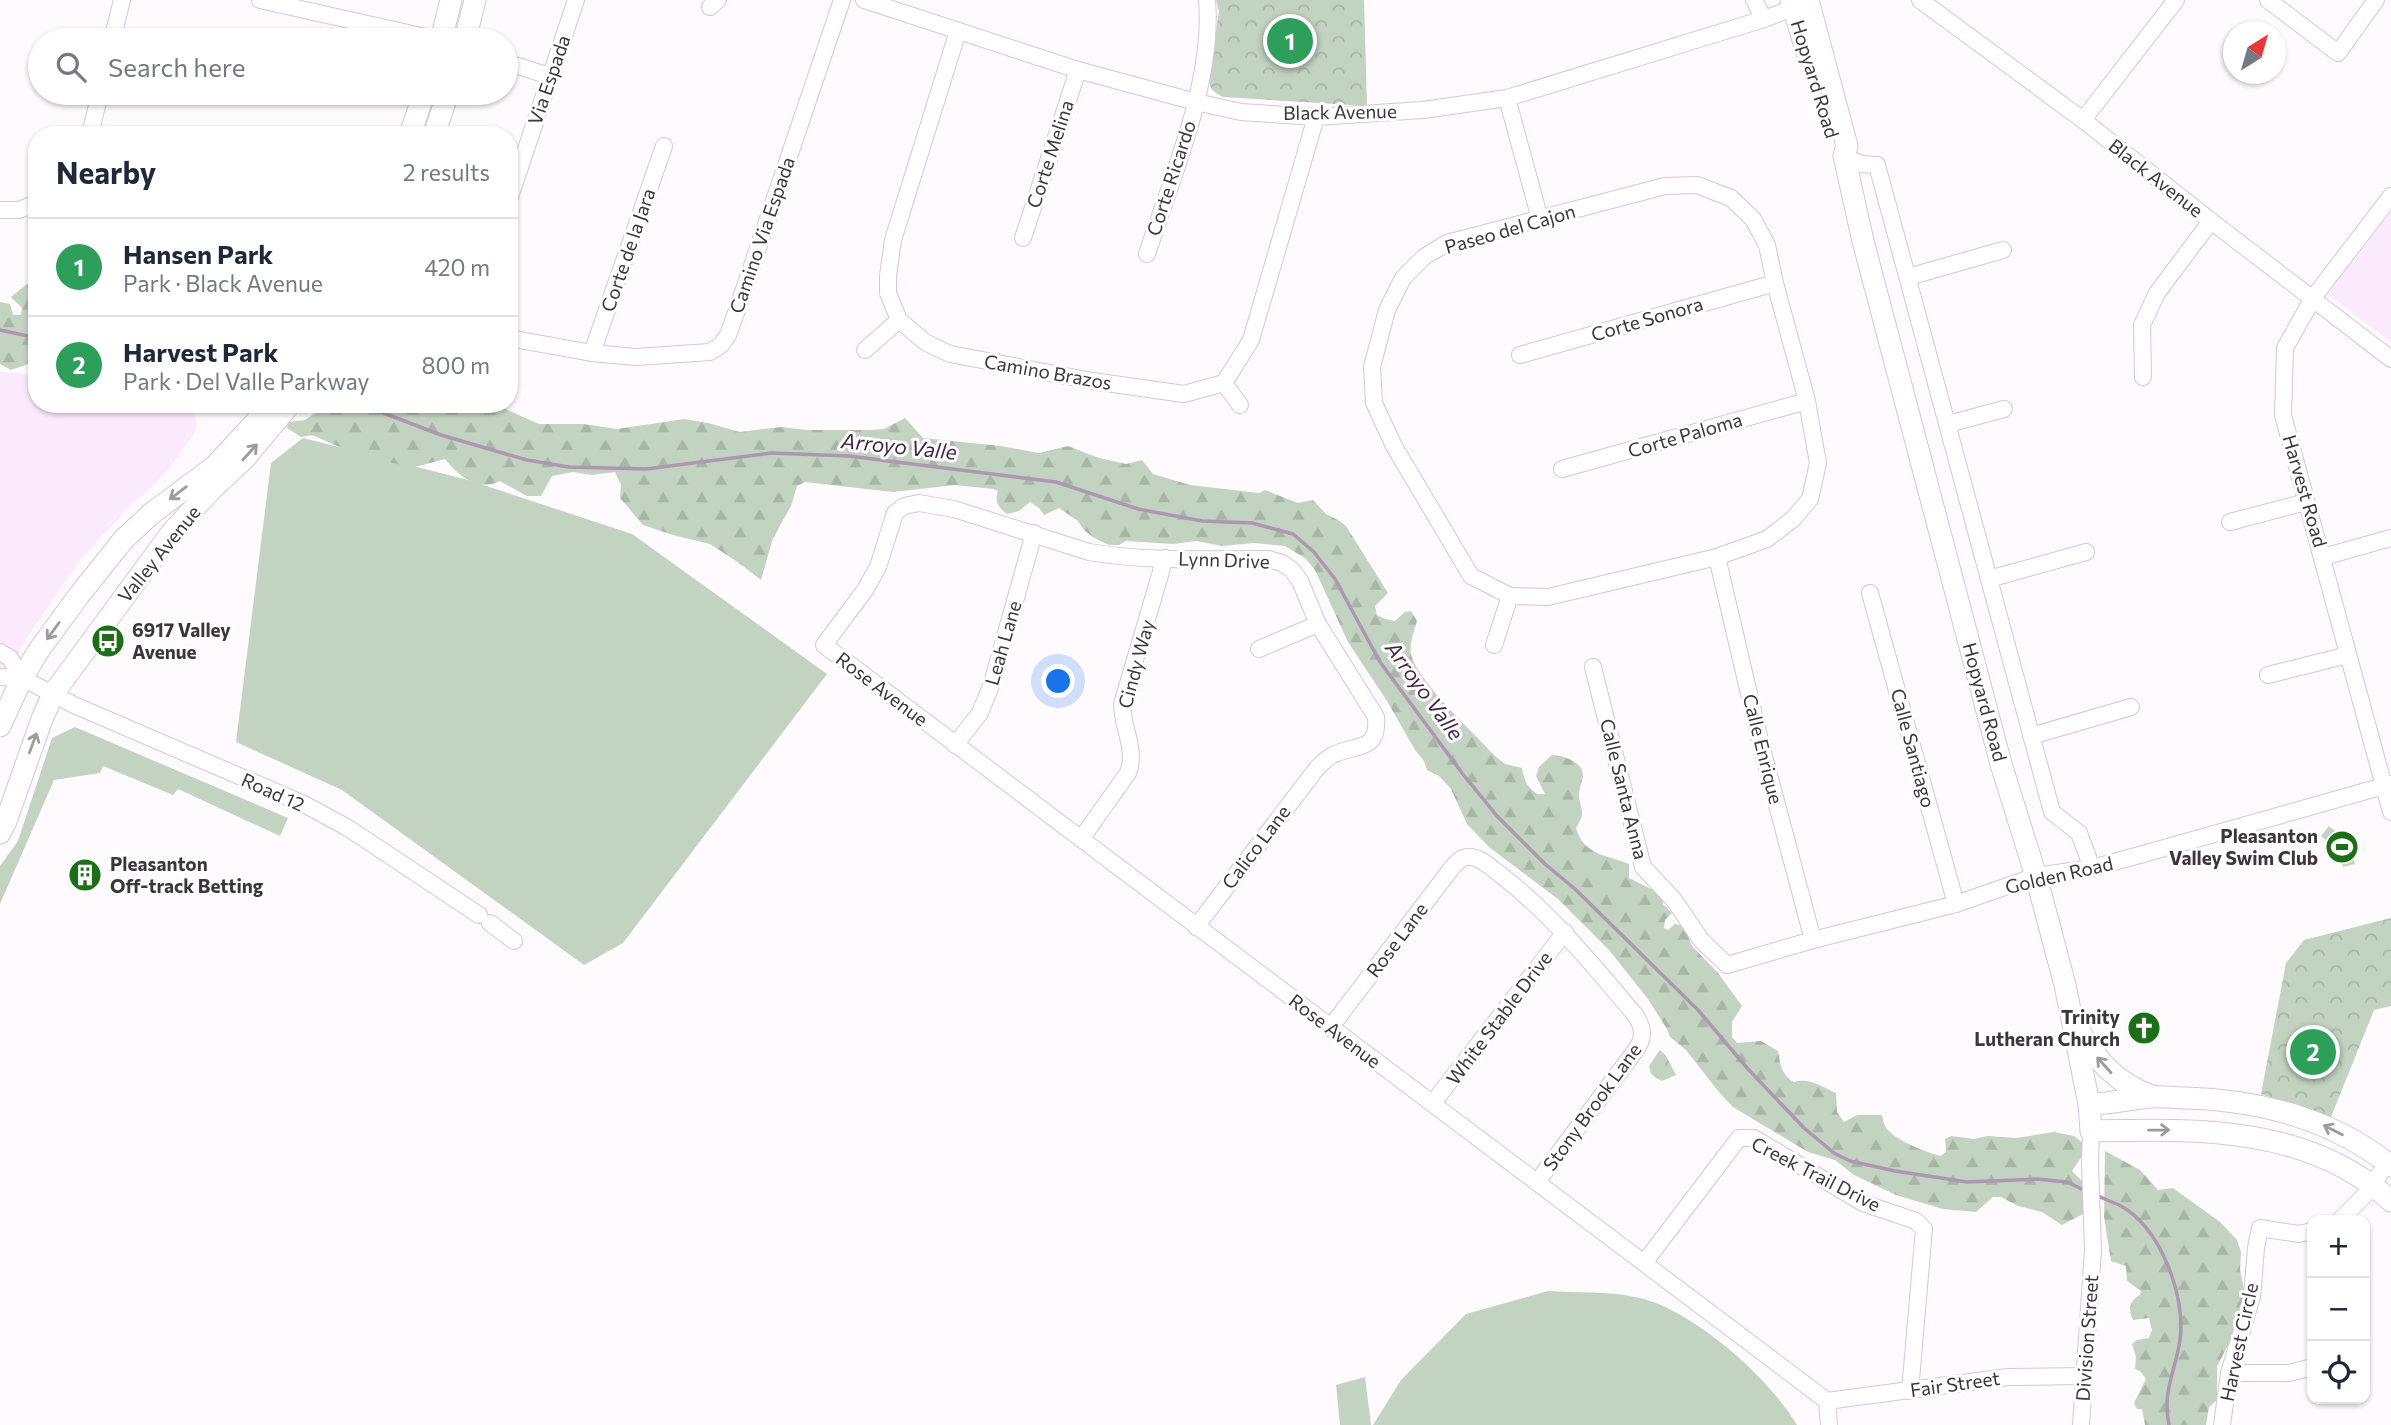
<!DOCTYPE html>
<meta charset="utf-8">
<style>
body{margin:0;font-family:Commissioner,sans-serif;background:#f2f2f3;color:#1f2937}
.controls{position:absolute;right:21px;bottom:21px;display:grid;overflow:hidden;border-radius:14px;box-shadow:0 2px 5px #0004}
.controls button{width:63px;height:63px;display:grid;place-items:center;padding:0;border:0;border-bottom:2px solid #e0e1e3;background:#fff;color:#1f2937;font:35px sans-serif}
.compass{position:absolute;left:2223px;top:21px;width:63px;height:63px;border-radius:50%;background:#fff;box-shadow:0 2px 5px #0004;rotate:37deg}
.you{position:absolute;left:1059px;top:682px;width:24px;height:24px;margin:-18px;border:5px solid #fff;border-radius:50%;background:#1a73e8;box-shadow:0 0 0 10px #1a73e833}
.badge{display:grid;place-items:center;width:46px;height:46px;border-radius:50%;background:#0f766e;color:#fff;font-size:23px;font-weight:700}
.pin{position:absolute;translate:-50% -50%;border:4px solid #fff;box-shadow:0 2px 7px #0006}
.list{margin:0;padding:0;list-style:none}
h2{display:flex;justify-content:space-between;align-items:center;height:91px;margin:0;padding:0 28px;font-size:30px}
h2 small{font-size:23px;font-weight:400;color:#747a83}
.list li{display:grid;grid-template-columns:46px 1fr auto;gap:21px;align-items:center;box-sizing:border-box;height:98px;padding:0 28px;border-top:2px solid #e0e1e3}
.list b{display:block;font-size:26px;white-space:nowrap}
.list p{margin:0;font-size:23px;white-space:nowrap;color:#747a83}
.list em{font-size:23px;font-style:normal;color:#747a83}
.icon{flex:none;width:38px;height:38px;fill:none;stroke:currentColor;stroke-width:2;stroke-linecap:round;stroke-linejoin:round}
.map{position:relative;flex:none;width:2391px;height:1425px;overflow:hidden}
.search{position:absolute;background:#fff;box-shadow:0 2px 5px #0004;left:28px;top:28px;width:490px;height:77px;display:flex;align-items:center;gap:18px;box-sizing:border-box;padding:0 24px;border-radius:38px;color:#747a83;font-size:26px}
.panel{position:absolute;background:#fff;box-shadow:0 2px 5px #0004;left:28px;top:126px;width:490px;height:287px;border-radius:28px}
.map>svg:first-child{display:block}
</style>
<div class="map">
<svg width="2391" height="1425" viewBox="0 0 2391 1425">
<defs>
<pattern id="forest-firs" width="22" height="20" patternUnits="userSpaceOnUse" patternTransform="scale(1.75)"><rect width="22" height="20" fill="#c3d3c1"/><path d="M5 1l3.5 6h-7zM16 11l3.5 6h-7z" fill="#a8b6a7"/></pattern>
<pattern id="park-crowns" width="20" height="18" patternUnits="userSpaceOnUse" patternTransform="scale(1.75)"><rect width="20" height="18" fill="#c3d3c1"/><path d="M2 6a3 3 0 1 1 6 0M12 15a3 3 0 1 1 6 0" fill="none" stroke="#a8b6a7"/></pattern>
</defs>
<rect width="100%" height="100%" fill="#fefafe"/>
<g fill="#fbeafc">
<path d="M2391,211V342L2328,294Z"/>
<path d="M0,372L37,375V404H188L192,407L197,422L196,431L166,473L131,505L80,560L27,638L0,682Z"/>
</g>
<g fill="#c3d3c1">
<path d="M303,438L468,480L632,534L827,674L623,943L584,965L342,790L236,742L271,463Z"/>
<path d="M75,727L288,818L280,836L178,789L173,795L103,766L100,773L54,780L0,904V866L18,841L52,738Z"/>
<path d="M2329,826L2349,843L2355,864L2343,867L2339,851L2321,836Z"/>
<path d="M1548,1291C1576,1293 1607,1291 1635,1297C1690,1307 1769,1377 1797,1425H1373L1401,1380L1466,1314Z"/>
<path d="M1365,1377L1371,1425H1340L1336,1385Z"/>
</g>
<g fill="url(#forest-firs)">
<path d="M37,282V361L11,370L0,364V302L10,304L13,315H21L22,308L11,297L27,284Z"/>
<path d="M328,404C342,404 359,402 373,404C390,407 405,420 420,407L416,404H494L539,424H583L617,429L684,419L708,423L740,432L781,427L807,430H870L884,429L905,418L923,438L1001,446L1039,453L1068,446L1099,458L1126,464L1142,460L1153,474L1190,485L1259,493L1265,490L1298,503L1313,500L1326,514L1338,520L1346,526L1388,593L1375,606L1377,615L1385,619L1395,621L1405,612L1411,611L1417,621C1414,631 1409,644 1411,654C1416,680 1475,734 1495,756L1505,764L1522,768C1524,780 1527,787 1537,794H1545L1536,776L1539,767L1552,755C1562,755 1583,762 1583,775C1583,782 1578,789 1579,797C1582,813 1585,813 1576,828C1584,856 1608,855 1629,864V878L1655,891L1663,898V904L1672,913L1665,920L1664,928L1668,930L1675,924L1684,926L1692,946L1718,973L1742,1006L1732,1022V1037L1737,1043L1761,1041L1778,1051C1780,1064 1782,1076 1794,1082C1809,1077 1822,1087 1836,1093L1837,1112L1844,1122L1857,1115H1882C1883,1118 1883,1123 1885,1126C1891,1139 1928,1153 1941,1156L1946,1152L1945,1139L1951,1136L1974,1139L1988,1136L2017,1138L2054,1132L2074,1136L2084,1144V1153L2072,1171L2085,1184V1213L2062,1225L2042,1212L2018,1206L2001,1197H1993L1976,1212L1943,1209L1896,1195L1854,1175L1835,1160L1808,1152L1733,1107L1718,1091L1686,1050L1670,1037L1667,1029L1648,999L1609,950L1558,899L1489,847L1467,824L1451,789L1439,776L1427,770L1424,761L1415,750L1387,701L1348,642L1315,570L1305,558L1285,546L1254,543L1222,546L1196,541L1173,544L1126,541L1119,545H1109L1094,538L1084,530L1078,521L1059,508L1044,515L1039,508L1030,502L1019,511L1007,514C999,508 994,502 998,491L993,489L955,485L893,492L805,482L797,486L791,506L773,538L761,580L739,563L710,544L673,535L643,525L620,498L621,485L615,472L592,475L573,472L552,476L541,496H527L500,481C478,492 458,476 445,459L411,468L389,462L369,460L312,435L301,437L287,428L288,422L305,420Z"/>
<path d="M2105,1151L2140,1170L2158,1190L2173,1188L2220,1222L2237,1240L2241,1252L2240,1270L2245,1294L2235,1322L2233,1336L2217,1366V1400L2209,1407L2206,1425H2145L2142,1409H2137L2134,1403L2146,1379L2141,1372L2135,1369L2136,1357L2132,1344L2137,1340L2149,1338L2152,1330L2149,1318L2133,1320C2128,1309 2129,1301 2140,1295L2141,1291L2127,1281L2126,1266L2111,1261L2104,1217Z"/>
</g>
<g fill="url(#park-crowns)">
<path d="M1216,0H1364L1367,106L1223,97C1214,92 1209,89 1209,79L1219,11Z"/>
<path d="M2391,918V1006L2374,1010L2331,1117L2261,1094L2286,963L2304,940Z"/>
<path d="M1660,1050L1666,1056L1676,1075L1662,1081L1651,1074L1649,1066Z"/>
</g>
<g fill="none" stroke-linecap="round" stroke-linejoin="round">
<g stroke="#af96b1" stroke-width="3.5">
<path d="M0,330L37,338"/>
<path d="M360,404L441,435L527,460L569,467L646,469L771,453L849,456L1056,482L1138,509L1202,521L1252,523L1293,534L1314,552L1335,579L1380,662L1462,773L1497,816L1545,864L1575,889L1698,1010L1748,1069L1804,1128L1834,1153L1850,1161L1895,1171L1967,1182L2037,1179L2067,1182L2086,1191"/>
<path d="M2096,1195C2104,1199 2113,1202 2121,1206C2161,1229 2186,1296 2180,1340C2175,1373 2162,1391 2169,1425"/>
</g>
<defs>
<g id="minor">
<path d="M260,0L439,40"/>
<path d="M864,0L1078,70L1196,102L1241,112L1316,117L1423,110L1507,98L1764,19L1801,5"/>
<path d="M1754,0L1764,19"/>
<path d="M1920,0L2083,120L2211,221L2391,359"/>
<path d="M2268,0L2338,53L2376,0"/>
<path d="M710,7L718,0"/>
<path d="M958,31L893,240L888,276V293L899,320L925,342L950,354L1092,381L1184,394L1224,383L1251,340L1316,117"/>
<path d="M112,40L122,0"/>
<path d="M506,62L549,76"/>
<path d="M1507,98L1540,219"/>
<path d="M2083,120L2176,0"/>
<path d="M90,135L100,93"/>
<path d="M1844,156L1861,164L1877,165L2052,812L2079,833L2092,868"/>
<path d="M1697,185L1731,198L1753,219L1767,245L1775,283L1807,401L1818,463L1810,499L1793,519L1767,539L1717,557L1548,597L1510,596L1471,576L1394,446L1374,403L1372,367L1387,310L1403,278L1424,257L1447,243L1665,186Z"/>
<path d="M2391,196L2313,298L2285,348L2283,415L2391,812"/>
<path d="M509,200L576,0"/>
<path d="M0,210H19L37,203"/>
<path d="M1023,238L1078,70"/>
<path d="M1147,254C1172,177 1214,81 1207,0"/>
<path d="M1908,277L2003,250"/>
<path d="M509,338L592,353L636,357L710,352L721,345L728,335L736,313L842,0"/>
<path d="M865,350L899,320"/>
<path d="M592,353L664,146"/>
<path d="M1520,355L1775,283"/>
<path d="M2143,377L2142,325L2157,293L2211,221"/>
<path d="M1224,383L1240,405"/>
<path d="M1948,424L2004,409"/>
<path d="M1562,469L1807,401"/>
<path d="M2230,522L2306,502"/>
<path d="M1717,557L1761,745L1813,940"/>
<path d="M2323,557L2391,538"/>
<path d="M1989,579L2086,552"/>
<path d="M1870,593L1956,904"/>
<path d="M1494,645L1510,596"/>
<path d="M1259,649L1318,624"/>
<path d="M0,652L10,658L22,678"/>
<path d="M1593,667L1643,867L1674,900L1701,940L1727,965L1813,940L1956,904L2036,876L2092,868L2136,856L2391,784"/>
<path d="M2268,675L2348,655"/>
<path d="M0,677L22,678L74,705L304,804L348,828L479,915"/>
<path d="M2031,736L2131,707"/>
<path d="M955,745L980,713L992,683L1034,533"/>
<path d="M1081,839L1128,773C1137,750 1122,727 1122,704L1165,558"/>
<path d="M490,923L514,941"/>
<path d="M1196,927L1317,768C1322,763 1328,757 1335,754C1358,744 1379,751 1376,717L1318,624L1300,581L1292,570L1282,563L1268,559C1209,559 1148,562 1089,552L954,509L919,503L904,506L895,513L878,567L865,590L824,645C1158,898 1493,1149 1827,1401L1829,1425"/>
<path d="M1330,1028L1451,869C1456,863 1461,857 1468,857C1479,856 1489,866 1497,872C1551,913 1593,965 1636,1016C1643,1028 1644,1035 1638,1047L1537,1182"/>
<path d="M1433,1103L1565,932"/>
<path d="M2340,1220L2367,1193L2387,1163"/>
<path d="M1644,1263L1739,1138H1754L1863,1203L1916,1221L1924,1229L1910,1391"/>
<path d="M2229,1373H2289L2312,1367"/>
<path d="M1827,1401L2008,1377L2084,1376"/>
<path d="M2081,1425L2093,1251L2090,1163L2091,1131"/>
<path d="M2222,1425L2229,1373L2252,1297L2256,1248L2260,1228L2299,1234L2312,1231"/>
</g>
<g id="major">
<path d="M1791,0L1807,53"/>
<path d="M1808,0L1847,146L1844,156L1863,241L2001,764L2036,876L2065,985L2089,1104L2091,1131C2196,1129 2308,1125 2391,1201"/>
<path d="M441,40L451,0"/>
<path d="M465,40L475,0"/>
<path d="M410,135L424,93"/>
<path d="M434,135L448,93"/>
<path d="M0,726L22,678L39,650L80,594L124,539L151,514L215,466L272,404"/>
<path d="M0,833L6,821L42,719L53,694L172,532L213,488L245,458L290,404"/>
<path d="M2079,1030C2097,1061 2117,1084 2152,1096"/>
<path d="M2089,1104C2111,1104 2132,1098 2153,1097C2164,1096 2175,1098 2186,1098C2259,1100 2333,1119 2391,1166"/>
</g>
</defs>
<use href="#minor" stroke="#d9c4db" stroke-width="18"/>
<use href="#major" stroke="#d9c4db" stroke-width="23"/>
<use href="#minor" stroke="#fff" stroke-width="16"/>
<use href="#major" stroke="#fff" stroke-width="21"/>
</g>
<defs><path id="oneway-shaft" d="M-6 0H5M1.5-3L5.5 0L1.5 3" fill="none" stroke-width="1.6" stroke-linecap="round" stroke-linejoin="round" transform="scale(1.75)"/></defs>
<g stroke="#9e9a9e">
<use href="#oneway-shaft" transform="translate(250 452) rotate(-48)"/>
<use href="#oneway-shaft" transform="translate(178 493) rotate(143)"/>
<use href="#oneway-shaft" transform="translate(53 631) rotate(126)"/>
<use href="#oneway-shaft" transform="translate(33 743) rotate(-70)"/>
<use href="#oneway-shaft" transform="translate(2104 1065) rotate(-132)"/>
<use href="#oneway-shaft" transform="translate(2159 1130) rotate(-1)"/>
<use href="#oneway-shaft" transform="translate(2333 1130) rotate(-153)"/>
</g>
<defs>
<symbol id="bus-disc" viewBox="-11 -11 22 22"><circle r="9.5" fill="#1c6f17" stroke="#fff"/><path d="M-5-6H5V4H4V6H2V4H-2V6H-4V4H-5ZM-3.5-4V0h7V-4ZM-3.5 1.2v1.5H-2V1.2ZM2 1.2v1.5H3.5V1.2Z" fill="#fff"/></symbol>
<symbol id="stadium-disc" viewBox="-11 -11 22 22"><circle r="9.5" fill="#1c6f17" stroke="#fff"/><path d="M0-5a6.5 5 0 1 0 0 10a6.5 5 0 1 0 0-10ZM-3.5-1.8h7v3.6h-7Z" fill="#fff"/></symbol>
<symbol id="building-disc" viewBox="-11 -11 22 22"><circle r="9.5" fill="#1c6f17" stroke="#fff"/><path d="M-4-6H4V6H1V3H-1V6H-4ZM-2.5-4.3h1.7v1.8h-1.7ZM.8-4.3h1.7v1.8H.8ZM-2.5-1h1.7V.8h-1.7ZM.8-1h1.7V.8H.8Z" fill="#fff"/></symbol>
<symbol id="church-disc" viewBox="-11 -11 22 22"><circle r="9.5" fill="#1c6f17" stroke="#fff"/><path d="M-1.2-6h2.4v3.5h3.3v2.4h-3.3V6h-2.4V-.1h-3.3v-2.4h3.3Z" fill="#fff"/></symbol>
</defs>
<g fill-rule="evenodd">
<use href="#bus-disc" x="89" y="622" width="38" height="38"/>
<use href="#stadium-disc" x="2323" y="828" width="38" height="38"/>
<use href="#building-disc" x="66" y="856" width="38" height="38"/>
<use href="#church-disc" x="2125" y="1009" width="38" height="38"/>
</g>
<g text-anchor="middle" stroke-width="6" stroke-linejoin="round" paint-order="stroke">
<g font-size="19" fill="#3d343d" stroke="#fff">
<text transform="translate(1815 79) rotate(73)" y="7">Hopyard Road</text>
<text transform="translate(549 80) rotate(-71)" y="7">Via Espada</text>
<text transform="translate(1340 112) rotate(-1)" y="7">Black Avenue</text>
<text transform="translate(1050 154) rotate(-72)" y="7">Corte Melina</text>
<text transform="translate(1171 178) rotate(-72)" y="7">Corte Ricardo</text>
<text transform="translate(2156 178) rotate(38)" y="7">Black Avenue</text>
<text transform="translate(1510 229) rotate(-16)" y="7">Paseo del Cajon</text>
<text transform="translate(762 235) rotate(-71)" y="7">Camino Via Espada</text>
<text transform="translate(628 250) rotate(-71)" y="7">Corte de la Jara</text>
<text transform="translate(1647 319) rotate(-16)" y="7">Corte Sonora</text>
<text transform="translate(1048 372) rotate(10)" y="7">Camino Brazos</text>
<text transform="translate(1685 435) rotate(-16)" y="7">Corte Paloma</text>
<text transform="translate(2305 491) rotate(74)" y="7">Harvest Road</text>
<text transform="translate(159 554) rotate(-51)" y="7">Valley Avenue</text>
<text transform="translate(1224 560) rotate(2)" y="7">Lynn Drive</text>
<text transform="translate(1003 643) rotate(-74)" y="7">Leah Lane</text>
<text transform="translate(1136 664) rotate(-75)" y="7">Cindy Way</text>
<text transform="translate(882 689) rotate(37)" y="7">Rose Avenue</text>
<text transform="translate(1985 702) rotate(75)" y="7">Hopyard Road</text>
<text transform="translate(1913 748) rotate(75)" y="7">Calle Santiago</text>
<text transform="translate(1763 749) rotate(76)" y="7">Calle Enrique</text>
<text transform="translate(1624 789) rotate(76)" y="7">Calle Santa Anna</text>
<text transform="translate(273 792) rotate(24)" y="7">Road 12</text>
<text transform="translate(1256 847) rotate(-53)" y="7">Calico Lane</text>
<text transform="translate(2059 875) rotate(-13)" y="7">Golden Road</text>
<text transform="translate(1397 940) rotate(-53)" y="7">Rose Lane</text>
<text transform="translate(1499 1018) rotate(-53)" y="7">White Stable Drive</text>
<text transform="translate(1335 1031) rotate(37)" y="7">Rose Avenue</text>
<text transform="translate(1592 1107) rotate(-54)" y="7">Stony Brook Lane</text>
<text transform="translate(1816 1174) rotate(27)" y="7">Creek Trail Drive</text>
<text transform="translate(2087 1338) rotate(-86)" y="7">Division Street</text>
<text transform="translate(2239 1342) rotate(-78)" y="7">Harvest Circle</text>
<text transform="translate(1955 1384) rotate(-8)" y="7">Fair Street</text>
</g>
<g font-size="19" font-weight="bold" fill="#3d343d" stroke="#fff" text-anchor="start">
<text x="132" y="637">6917 Valley<tspan x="132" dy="22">Avenue</tspan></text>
<text x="2318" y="843" text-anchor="end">Pleasanton<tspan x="2318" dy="22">Valley Swim Club</tspan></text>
<text x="110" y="871">Pleasanton<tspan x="110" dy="22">Off-track Betting</tspan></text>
<text x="2120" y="1024" text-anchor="end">Trinity<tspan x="2120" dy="22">Lutheran Church</tspan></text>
</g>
<g font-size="21" font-style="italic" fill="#452348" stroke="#fff">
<text transform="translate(899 447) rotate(6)" y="7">Arroyo Valle</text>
<text transform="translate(1424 691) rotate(54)" y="7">Arroyo Valle</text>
</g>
</g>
</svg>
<div class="controls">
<button>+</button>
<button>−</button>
<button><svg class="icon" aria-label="locate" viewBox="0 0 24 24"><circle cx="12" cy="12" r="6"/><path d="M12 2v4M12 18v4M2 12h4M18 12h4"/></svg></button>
</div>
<svg class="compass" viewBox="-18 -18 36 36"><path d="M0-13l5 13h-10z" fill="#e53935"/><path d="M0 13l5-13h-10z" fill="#747a83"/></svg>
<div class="you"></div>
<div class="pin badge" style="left:1290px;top:41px;background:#2e9e5b">1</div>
<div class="pin badge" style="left:2313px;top:1052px;background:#2e9e5b">2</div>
<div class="search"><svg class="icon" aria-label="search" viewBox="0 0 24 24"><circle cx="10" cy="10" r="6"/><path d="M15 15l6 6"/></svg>Search here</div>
<section class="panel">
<h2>Nearby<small>2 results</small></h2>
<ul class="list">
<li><span class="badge" style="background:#2e9e5b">1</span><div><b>Hansen Park</b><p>Park · Black Avenue</p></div><em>420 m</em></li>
<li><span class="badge" style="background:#2e9e5b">2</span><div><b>Harvest Park</b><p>Park · Del Valle Parkway</p></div><em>800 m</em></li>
</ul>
</section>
</div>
